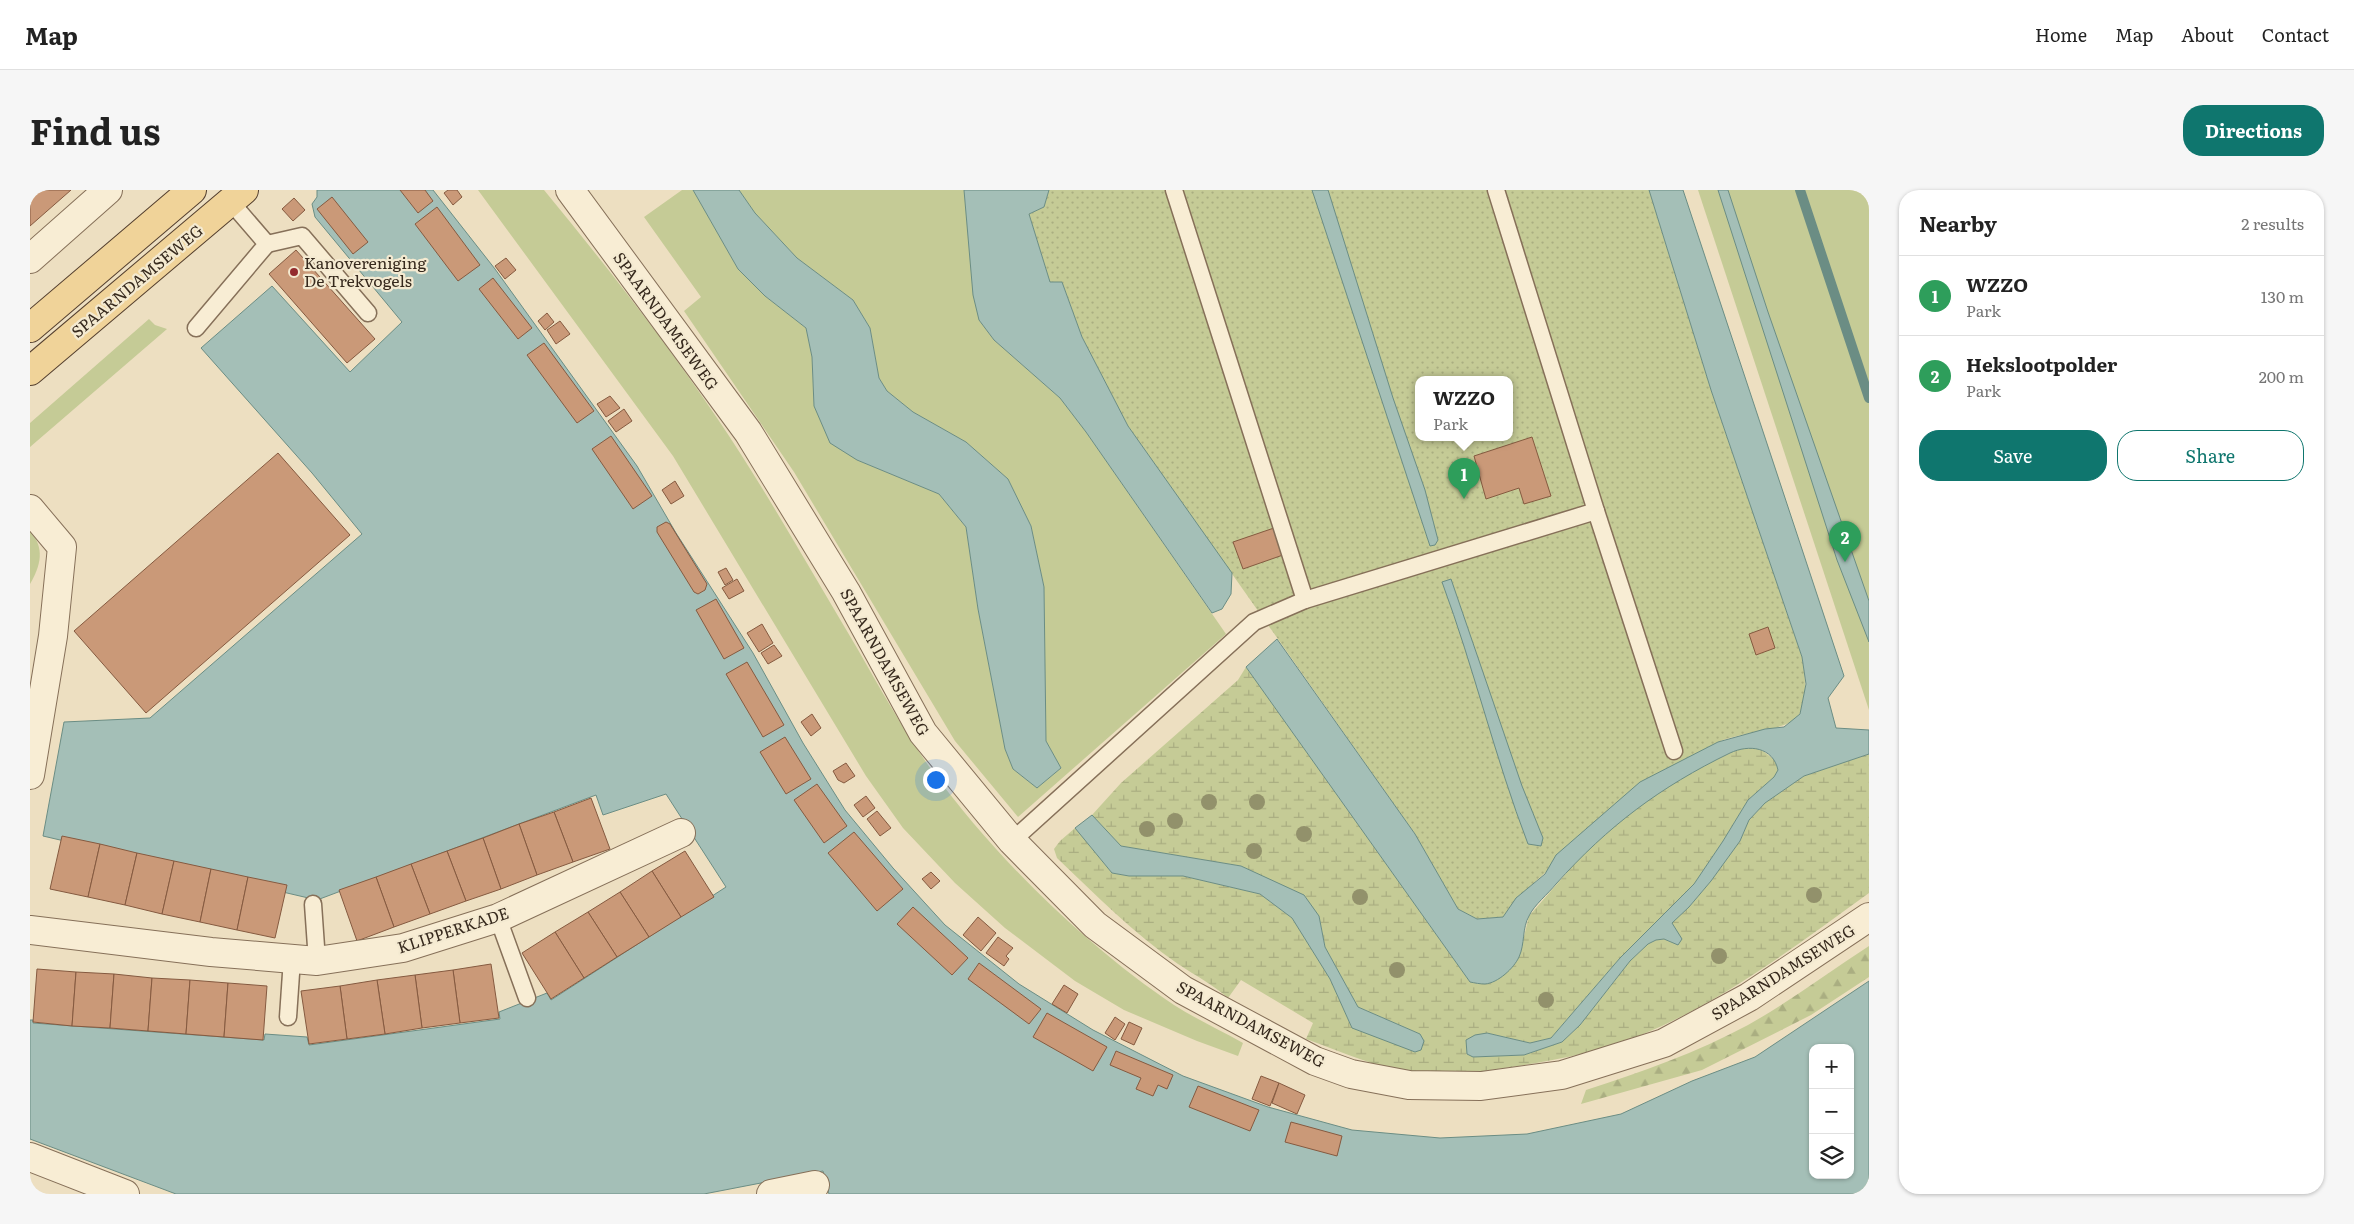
<!DOCTYPE html>
<meta charset="utf-8">
<style>
body{margin:0;font-family:Literata,serif;background:#f6f6f6;color:#222}
.controls{position:absolute;right:15px;bottom:15px;display:grid;overflow:hidden;border-radius:10px;box-shadow:0 1px 4px #0004}
.controls button{width:45px;height:45px;display:grid;place-items:center;padding:0;border:0;border-bottom:1px solid #e0e0e0;background:#fff;color:#222;font:25px sans-serif}
.you{position:absolute;left:905px;top:589px;width:18px;height:18px;margin:-12px;border:4px solid #fff;border-radius:50%;background:#1a73e8;box-shadow:0 0 0 8px #1a73e833}
.badge{display:grid;place-items:center;width:32px;height:32px;border-radius:50%;background:#0f766e;color:#fff;font-size:16px;font-weight:700}
.pin{position:absolute;translate:-50% -41px;filter:drop-shadow(0 1px 2px #0008)}
.pin::after{content:'';position:absolute;top:26px;width:18px;height:15px;background:inherit;clip-path:polygon(0 0,100% 0,50% 100%)}
.popup{position:absolute;left:1385px;top:186px;width:98px;height:65px;box-sizing:border-box;display:grid;place-content:center;border-radius:10px;background:#fff;filter:drop-shadow(0 1px 4px #0005);font-size:16px;white-space:nowrap;color:#767676}
.popup b{font-size:19px;color:#222}
.popup::after{content:'';position:absolute;left:50%;top:100%;margin-left:-10px;border:10px solid transparent;border-top-color:#fff}
.list{margin:0;padding:0;list-style:none}
h2{display:flex;justify-content:space-between;align-items:center;height:65px;margin:0;padding:0 20px;font-size:21px}
h2 small{font-size:16px;font-weight:400;color:#767676}
.list li{display:grid;grid-template-columns:32px 1fr auto;gap:15px;align-items:center;box-sizing:border-box;height:80px;padding:0 20px;border-top:1px solid #e0e0e0}
.list b{display:block;font-size:19px;white-space:nowrap}
.list p{margin:0;font-size:16px;white-space:nowrap;color:#767676}
.list em{font-size:16px;font-style:normal;color:#767676}
.actions{display:flex;gap:10px;padding:15px 20px}
.actions a{flex:1;padding:11px 0;border:1px solid #0f766e;border-radius:20px;text-align:center;font-size:18px;color:#0f766e}
.actions .main{background:#0f766e;color:#fff}
.icon{flex:none;width:28px;height:28px;fill:none;stroke:currentColor;stroke-width:2;stroke-linecap:round;stroke-linejoin:round}
.map{position:relative;flex:none;width:1839px;height:1004px;overflow:hidden;border-radius:20px}
header{display:flex;align-items:center;gap:30px;box-sizing:border-box;height:70px;padding:0 25px;background:#fff;border-bottom:1px solid #e0e0e0}
header strong{font-size:24px}
nav{display:flex;gap:28px;margin-inline-start:auto;font-size:18px}
.intro{display:flex;align-items:center;justify-content:space-between;box-sizing:border-box;height:120px;padding:0 30px}
h1{margin:0;font-size:35px}
.button{padding:12px 22px;border-radius:20px;background:#0f766e;color:#fff;font-size:18px;font-weight:700}
main{display:flex;gap:30px;padding:0 30px}
aside{flex:1;background:#fff;border-radius:20px;box-shadow:0 1px 4px #0004}
.map>svg:first-child{display:block}
</style>
<header>
<strong>Map</strong>
<nav><a>Home</a><a>Map</a><a>About</a><a>Contact</a></nav>
</header>
<div class="intro"><h1>Find us</h1><a class="button">Directions</a></div>
<main>
<div class="map">
<svg width="1839" height="1004" viewBox="0 0 1839 1004">
<defs>
<pattern id="forest-firs" width="22" height="20" patternUnits="userSpaceOnUse" patternTransform="scale(1.25)"><rect width="22" height="20" fill="#c5cb96"/><path d="M5 1l3.5 6h-7zM16 11l3.5 6h-7z" fill="#aaae81"/></pattern>
<pattern id="wetland-marsh" width="20" height="14" patternUnits="userSpaceOnUse" patternTransform="scale(1.25)"><rect width="20" height="14" fill="#c5cb96"/><path d="M1 5h8M5 5V1M11 12h8M15 12V8" fill="none" stroke="#aaae81"/></pattern>
<pattern id="garden-dots" width="8" height="8" patternUnits="userSpaceOnUse" patternTransform="scale(1.25)"><rect width="8" height="8" fill="#c5cb96"/><path d="M2 2h.1M6 6h.1" fill="none" stroke="#aaae81" stroke-width="1.8" stroke-linecap="round"/></pattern>
</defs>
<rect width="100%" height="100%" fill="#eddfc1"/>
<g fill="#c5cb96">
<path d="M448,0H514C574,73 634,149 687,228C737,302 781,381 827,458C851,500 875,543 903,582C966,668 1056,756 1144,815C1166,829 1190,840 1213,853L1208,866L1167,851L1094,820L1045,791L975,738L925,693L873,638L836,586L643,266Z"/>
<path d="M652,0H663L708,79L735,106L776,138L782,167L784,216L827,270L909,304L936,337L948,419L975,559L983,579L1007,598L1031,578L1016,551L1014,397L1001,336L978,289L936,252L883,222L857,201L849,188L840,138L823,110L767,68L725,23L709,0H934L949,130L964,150L1030,208L1056,242L1196,444L988,627L925,551L764,282L654,121L671,107L614,27Z"/>
<path d="M1668,0H1839V520Z"/>
<path d="M119,129L125,135L137,139L0,257V233Z"/>
<path d="M0,341C15,358 11,375 0,394Z"/>
</g>
<path fill="url(#forest-firs)" d="M1839,756V787L1781,825L1672,880L1551,914L1556,900C1611,882 1666,863 1718,835C1759,812 1799,782 1839,756Z"/>
<path fill="url(#wetland-marsh)" d="M1216,477L1440,792L1489,767L1499,726L1554,663L1604,619L1659,583L1704,561L1718,557L1729,558L1746,571L1748,580L1744,587L1718,610L1693,651L1664,694L1590,768L1521,848L1500,853L1457,843L1443,867L1494,865L1532,852L1550,835L1600,771L1618,754L1626,750L1634,749L1648,754L1645,740L1641,733L1659,717L1681,691L1710,651L1719,630L1735,613L1774,586L1839,564V703C1767,755 1694,811 1611,845C1572,862 1524,870 1482,877C1452,881 1419,888 1388,884C1350,879 1312,862 1276,849L1283,833L1211,790L1198,808C1182,794 1166,786 1148,774C1104,744 1065,704 1027,668L1024,659L1030,651L1045,638L1082,683L1099,686H1153L1230,704L1262,728L1300,789L1322,838L1390,844L1328,817L1295,757L1289,726L1211,676L1091,656L1062,625L1091,593L1208,490Z"/>
<path fill="url(#garden-dots)" fill-rule="evenodd" d="M1019,0H1619L1681,200L1772,467C1775,485 1778,506 1770,523C1760,543 1706,541 1687,553C1657,571 1630,596 1602,617C1559,650 1505,683 1473,727L1447,729L1428,719L1385,644L1098,236L1052,147L1032,92L1020,93L999,24L1014,17ZM1389,190H1479V248H1389Z"/>
<g fill="#a4bfb7" stroke="#6b8d84" fill-rule="evenodd">
<path d="M287,0H403L465,79L607,276L646,343L723,463L773,553L815,620L863,678L915,735L989,794L1063,840L1153,886L1238,917L1322,940L1410,948L1497,944L1591,924L1662,891L1725,867L1839,791V1004H799L793,981L674,1004H146L0,949V830H3V833L234,850L235,844L277,847L279,855L470,829L469,822L517,803L521,810L696,697L636,604L573,625L566,605L287,710L13,646L34,532L120,528L332,344L282,283L171,158L242,96L320,182L372,132L285,27L282,14L287,7ZM1783,858H1820V985H1783Z"/>
<path d="M663,0H709L725,23L767,68L823,110L840,138L849,188L857,201L883,222L936,252L978,289L1001,336L1014,397L1016,551L1031,578L1007,598L983,579L975,559L948,419L936,337L909,304L827,270L800,253L784,216L782,167L776,138L735,106L708,79Z"/>
<path d="M934,0H1019L1014,17L999,24L1020,92H1032L1052,147L1098,236L1202,383L1201,404L1192,419L1182,423L1056,242L1030,208L964,150L949,130L943,105Z"/>
<path d="M1282,0H1298L1299,3L1363,208L1395,300L1408,350L1405,355L1400,356Z"/>
<path d="M1619,0H1653L1814,486L1798,508L1806,538L1839,540V564L1774,586L1735,613L1719,630L1710,651L1681,691L1659,717L1642,733L1652,749L1648,755L1634,749L1626,750L1618,754L1600,771L1550,835L1532,852L1494,865L1443,867L1437,864L1436,850L1445,845L1457,843L1500,853L1521,848L1590,768L1664,694L1693,651L1718,610L1744,587L1748,580C1743,557 1719,554 1700,563C1630,597 1578,636 1526,694C1518,704 1504,715 1499,726C1492,738 1495,754 1489,767C1484,778 1468,793 1455,794C1450,794 1445,793 1440,792L1216,477L1247,449L1385,644L1428,719L1447,729L1473,727L1486,708L1515,684L1526,665L1610,592L1688,552L1735,539L1754,537L1770,524L1776,494L1772,467L1681,200Z"/>
<path d="M1688,0H1698L1738,122L1839,411V452L1807,370Z"/>
<path d="M1421,389L1492,596L1513,648L1511,656L1498,654C1465,568 1444,478 1412,392Z"/>
<path d="M1062,625L1091,656L1211,676L1274,705L1289,726L1295,757L1328,817L1390,844L1394,851L1391,860L1385,862L1322,838L1300,789L1262,728L1230,704L1153,686H1099L1082,683L1045,638Z"/>
</g>
<g fill="none" stroke-linecap="round" stroke-linejoin="round">
<g stroke="#6b8d84" stroke-width="10">
<path d="M1770,0L1839,208"/>
<path d="M1839,0V1"/>
</g>
</g>
<g fill="#ca9978" stroke="#855a40">
<path d="M0,0H41L0,36Z"/>
<path d="M370,0H395L403,11L388,23Z"/>
<path d="M418,0H427L432,7L423,15L414,3Z"/>
<path d="M302,7L338,52L323,64L287,19Z"/>
<path d="M264,8L275,20L263,31L252,19Z"/>
<path d="M407,17L450,75L428,91L385,34Z"/>
<path d="M266,60L345,149L317,173L239,84Z"/>
<path d="M476,68L486,80L475,89L465,76Z"/>
<path d="M463,88L502,138L488,149L449,99Z"/>
<path d="M517,123L524,132L515,140L508,131Z"/>
<path d="M530,131L540,144L526,154L517,140Z"/>
<path d="M514,153L564,221L547,233L497,165Z"/>
<path d="M580,206L590,218L576,227L567,214Z"/>
<path d="M594,219L602,231L586,242L578,231Z"/>
<path d="M581,246L622,306L603,319L562,259Z"/>
<path d="M1502,247L1521,306L1494,314L1489,298L1456,309L1444,266Z"/>
<path d="M248,263L320,345L116,523L44,441Z"/>
<path d="M645,291L654,306L641,314L632,300Z"/>
<path d="M636,332L640,334L677,394L675,400L668,404L664,402L627,342V337Z"/>
<path d="M1244,338L1253,365L1213,379L1203,352Z"/>
<path d="M696,378L703,390L695,395L688,382Z"/>
<path d="M707,389L714,401L699,409L692,398Z"/>
<path d="M686,409L714,458L694,469L666,420Z"/>
<path d="M732,434L743,453L729,462L717,443Z"/>
<path d="M1738,437L1745,458L1726,465L1719,444Z"/>
<path d="M744,455L752,466L738,474L731,463Z"/>
<path d="M717,472L754,535L733,547L696,484Z"/>
<path d="M782,524L791,538L781,546L771,532Z"/>
<path d="M755,547L781,589L756,604L730,562Z"/>
<path d="M816,573L825,586L814,593L808,590L803,581Z"/>
<path d="M787,594L817,636L794,653L764,610Z"/>
<path d="M836,606L845,618L833,627L824,615Z"/>
<path d="M561,608L580,659L543,672L524,622Z"/>
<path d="M847,621L861,638L850,646L837,629Z"/>
<path d="M524,622L543,672L507,685L489,634Z"/>
<path d="M489,634L507,685L471,699L453,648Z"/>
<path d="M824,642L873,699L847,721L798,663Z"/>
<path d="M32,646L70,654L58,707L20,699Z"/>
<path d="M453,648L471,699L436,711L417,661Z"/>
<path d="M70,654L107,663L95,715L58,707Z"/>
<path d="M417,661L436,711L400,724L381,674Z"/>
<path d="M655,661L684,707L651,727L622,681Z"/>
<path d="M107,663L144,671L132,724L95,715Z"/>
<path d="M144,671L181,679L170,732L132,724Z"/>
<path d="M381,674L400,724L364,737L346,687Z"/>
<path d="M181,679L218,687L207,740L170,732Z"/>
<path d="M622,681L651,727L619,747L590,702Z"/>
<path d="M901,682L910,691L901,699L892,689Z"/>
<path d="M218,687L257,695L245,748L207,740Z"/>
<path d="M346,687L364,737L327,751L309,700Z"/>
<path d="M590,702L619,747L587,767L558,722Z"/>
<path d="M883,717L938,768L922,785L867,734Z"/>
<path d="M558,722L587,767L554,788L525,742Z"/>
<path d="M948,727L966,743L951,761L933,745Z"/>
<path d="M525,742L554,788L521,809L492,763Z"/>
<path d="M968,747L983,758L976,766L979,769L974,776L956,763Z"/>
<path d="M949,773L1011,819L999,834L938,789Z"/>
<path d="M461,774L469,828L430,833L423,780Z"/>
<path d="M7,779L46,782L42,836L3,832Z"/>
<path d="M423,780L430,833L392,838L385,785Z"/>
<path d="M46,782L84,784L80,838L42,836Z"/>
<path d="M84,784L122,788L118,841L80,838Z"/>
<path d="M385,785L392,838L355,844L347,790Z"/>
<path d="M122,788L160,790L156,844L118,841Z"/>
<path d="M160,790L198,793L194,847L156,844Z"/>
<path d="M347,790L355,844L317,849L310,796Z"/>
<path d="M198,793L237,796L233,850L194,847Z"/>
<path d="M1034,795L1048,804L1037,823L1022,814Z"/>
<path d="M310,796L317,849L279,854L271,801Z"/>
<path d="M1017,823L1077,857L1063,881L1003,847Z"/>
<path d="M1085,827L1095,834L1085,850L1075,843Z"/>
<path d="M1099,832L1112,838L1104,855L1091,849Z"/>
<path d="M1086,861L1143,885L1137,899L1128,895L1123,906L1106,899L1111,888L1080,875Z"/>
<path d="M1231,886L1249,893L1240,916L1222,909Z"/>
<path d="M1249,893L1275,905L1267,924L1242,913Z"/>
<path d="M1168,896L1229,920L1220,941L1159,917Z"/>
<path d="M1261,932L1312,946L1307,966L1255,952Z"/>
</g>
<g fill="none" stroke-linecap="round" stroke-linejoin="round">
<defs>
<g id="service">
<path d="M1144,0L1275,410"/>
<path d="M237,54L272,46L338,123"/>
<path d="M166,138L237,54L200,11"/>
<path d="M1566,321L1644,561"/>
<path d="M982,651L1224,432L1275,410L1566,321L1466,0"/>
<path d="M283,714L287,771"/>
<path d="M468,728L497,808"/>
<path d="M258,827L262,769"/>
</g>
<g id="minor">
<path d="M0,69L78,0"/>
<path d="M0,319L32,357L23,446L0,585"/>
<path d="M0,740L181,762L287,771L373,758L468,728L651,643"/>
<path d="M0,967L95,1004"/>
<path d="M741,1004L785,995"/>
</g>
<path id="tertiary" d="M540,0L718,242L816,402L893,543L982,651L1065,735L1153,800L1285,871L1321,884L1379,895L1451,896L1532,885L1634,853L1719,807L1839,727"/>
<g id="primary">
<path d="M0,138L162,0"/>
<path d="M0,181L214,0"/>
</g>
</defs>
<use href="#service" stroke="#867059" stroke-width="19"/>
<use href="#minor" stroke="#867059" stroke-width="30"/>
<use href="#tertiary" stroke="#867059" stroke-width="30"/>
<use href="#primary" stroke="#543f2e" stroke-width="30"/>
<use href="#service" stroke="#f8edd4" stroke-width="16"/>
<use href="#minor" stroke="#f8edd4" stroke-width="28"/>
<use href="#tertiary" stroke="#f8edd4" stroke-width="28"/>
<use href="#primary" stroke="#f0d399" stroke-width="28"/>
</g>
<g fill="#92916b">
<circle cx="1179" cy="612" r="8"/>
<circle cx="1227" cy="612" r="8"/>
<circle cx="1145" cy="631" r="8"/>
<circle cx="1117" cy="639" r="8"/>
<circle cx="1274" cy="644" r="8"/>
<circle cx="1224" cy="661" r="8"/>
<circle cx="1784" cy="705" r="8"/>
<circle cx="1330" cy="707" r="8"/>
<circle cx="1689" cy="766" r="8"/>
<circle cx="1367" cy="780" r="8"/>
<circle cx="1516" cy="810" r="8"/>
</g>
<circle fill="#942b2d" stroke="#f4ead1" stroke-width="2" cx="264" cy="82" r="5"/>
<g text-anchor="middle" stroke-width="4.5" stroke-linejoin="round" paint-order="stroke">
<g font-size="16" fill="#36291d" stroke="#f4ead1" text-anchor="start">
<text x="274" y="79">Kanovereniging<tspan x="274" dy="18">De Trekvogels</tspan></text>
</g>
<g font-size="16" fill="#36291d" stroke="#f4ead1">
<text transform="translate(107 91) rotate(-40)" y="6">SPAARNDAMSEWEG</text>
<text transform="translate(636 131) rotate(54)" y="6">SPAARNDAMSEWEG</text>
<text transform="translate(855 472) rotate(61)" y="6">SPAARNDAMSEWEG</text>
<text transform="translate(423 740) rotate(-18)" y="6">KLIPPERKADE</text>
<text transform="translate(1753 782) rotate(-32)" y="6">SPAARNDAMSEWEG</text>
<text transform="translate(1221 834) rotate(28)" y="6">SPAARNDAMSEWEG</text>
</g>
</g>
</svg>
<div class="controls">
<button>+</button>
<button>−</button>
<button><svg class="icon" aria-label="layers" viewBox="0 0 24 24"><path d="M12 4l9 5-9 5-9-5zM3 14l9 5 9-5"/></svg></button>
</div>
<div class="you"></div>
<div class="pin badge" style="left:1434px;top:309px;background:#2e9e5b">1</div>
<div class="popup"><b>WZZO</b>Park</div>
<div class="pin badge" style="left:1815px;top:372px;background:#2e9e5b">2</div>
</div>
<aside>
<h2>Nearby<small>2 results</small></h2>
<ul class="list">
<li><span class="badge" style="background:#2e9e5b">1</span><div><b>WZZO</b><p>Park</p></div><em>130 m</em></li>
<li><span class="badge" style="background:#2e9e5b">2</span><div><b>Hekslootpolder</b><p>Park</p></div><em>200 m</em></li>
</ul>
<div class="actions"><a class="main">Save</a><a>Share</a></div>
</aside>
</main>
